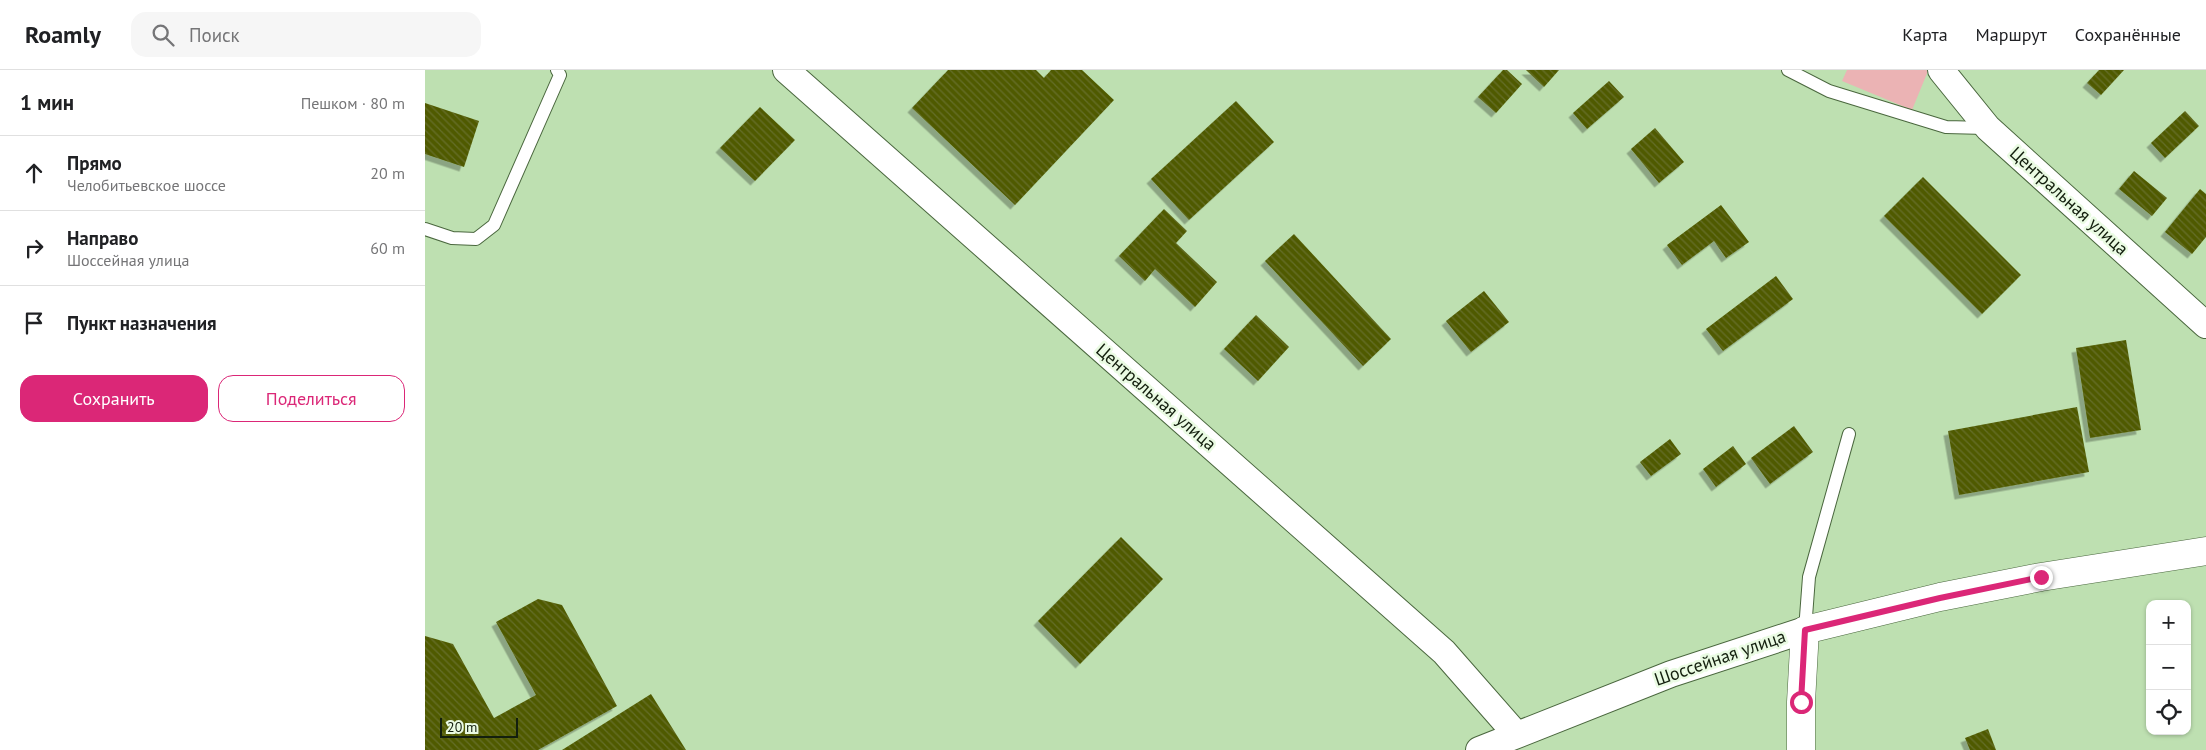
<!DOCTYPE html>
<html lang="ru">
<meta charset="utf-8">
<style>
body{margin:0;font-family:"PT Sans",sans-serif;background:#f6f6f6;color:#202124}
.controls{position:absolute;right:15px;bottom:15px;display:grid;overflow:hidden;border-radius:10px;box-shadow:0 1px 4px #0004}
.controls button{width:45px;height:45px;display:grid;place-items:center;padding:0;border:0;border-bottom:1px solid #e0e0e0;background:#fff;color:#202124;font:25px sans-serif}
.scale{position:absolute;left:15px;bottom:12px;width:78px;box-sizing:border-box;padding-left:5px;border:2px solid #131f0e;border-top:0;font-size:14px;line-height:18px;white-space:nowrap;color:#131f0e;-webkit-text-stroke:4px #eafbe3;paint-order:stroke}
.stop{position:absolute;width:15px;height:15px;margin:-11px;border:4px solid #db2777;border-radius:50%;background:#fff}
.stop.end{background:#db2777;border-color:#fff;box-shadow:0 1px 5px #0008}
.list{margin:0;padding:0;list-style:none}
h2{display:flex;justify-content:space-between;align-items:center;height:65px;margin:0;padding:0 20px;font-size:21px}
h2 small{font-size:16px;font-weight:400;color:#757577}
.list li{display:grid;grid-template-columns:32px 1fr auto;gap:15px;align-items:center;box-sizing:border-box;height:75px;padding:0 20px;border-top:1px solid #e0e0e0}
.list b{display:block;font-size:19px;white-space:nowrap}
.list p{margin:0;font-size:16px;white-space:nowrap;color:#757577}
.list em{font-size:16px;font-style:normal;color:#757577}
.actions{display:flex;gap:10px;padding:15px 20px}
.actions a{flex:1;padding:11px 0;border:1px solid #db2777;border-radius:15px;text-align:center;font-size:18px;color:#db2777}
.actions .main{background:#db2777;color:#fff}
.icon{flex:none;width:28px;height:28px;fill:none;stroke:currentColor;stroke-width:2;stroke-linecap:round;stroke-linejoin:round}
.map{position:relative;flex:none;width:1781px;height:680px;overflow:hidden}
header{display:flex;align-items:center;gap:30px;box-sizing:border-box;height:70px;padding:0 25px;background:#fff;border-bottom:1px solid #e0e0e0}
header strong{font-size:24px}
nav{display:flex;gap:28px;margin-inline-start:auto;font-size:18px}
.search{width:350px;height:45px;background:#f6f6f6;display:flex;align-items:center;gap:12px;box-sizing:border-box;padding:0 18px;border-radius:15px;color:#757577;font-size:19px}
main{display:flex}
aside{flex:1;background:#fff}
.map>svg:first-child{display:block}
</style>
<header>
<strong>Roamly</strong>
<div class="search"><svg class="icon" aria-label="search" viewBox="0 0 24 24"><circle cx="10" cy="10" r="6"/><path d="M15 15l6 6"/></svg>Поиск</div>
<nav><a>Карта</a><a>Маршрут</a><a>Сохранённые</a></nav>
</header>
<main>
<aside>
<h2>1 мин<small>Пешком · 80 m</small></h2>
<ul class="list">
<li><svg class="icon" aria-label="ahead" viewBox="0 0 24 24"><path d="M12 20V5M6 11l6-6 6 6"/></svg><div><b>Прямо</b><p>Челобитьевское шоссе</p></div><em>20 m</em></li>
<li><svg class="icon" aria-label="right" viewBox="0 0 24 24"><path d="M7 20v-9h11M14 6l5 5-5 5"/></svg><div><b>Направо</b><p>Шоссейная улица</p></div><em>60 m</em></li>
<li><svg class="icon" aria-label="arrive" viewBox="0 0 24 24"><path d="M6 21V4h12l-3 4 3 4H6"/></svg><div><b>Пункт назначения</b></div></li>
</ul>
<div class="actions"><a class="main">Сохранить</a><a>Поделиться</a></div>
</aside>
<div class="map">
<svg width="1781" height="680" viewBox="0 0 1781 680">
<defs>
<pattern id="building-back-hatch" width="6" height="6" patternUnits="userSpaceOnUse" patternTransform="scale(1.25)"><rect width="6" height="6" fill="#505a02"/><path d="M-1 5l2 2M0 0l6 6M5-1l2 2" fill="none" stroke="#656e26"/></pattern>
<filter id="shadow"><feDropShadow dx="-4.5" dy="4.5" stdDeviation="0" flood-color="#0004"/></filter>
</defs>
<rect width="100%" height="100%" fill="#bee0b1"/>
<path fill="#ebb3b4" d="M1422,0H1501L1503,1L1487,40L1417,11Z"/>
<g fill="url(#building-back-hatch)" filter="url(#shadow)">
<path d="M523,0H611L619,8L626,0H657L689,30L590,135L487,38Z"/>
<path d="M1078,0H1082L1097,14L1071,43L1053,27Z"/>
<path d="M1101,0H1134L1119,17Z"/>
<path d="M1674,0H1699L1676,25L1662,13Z"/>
<path d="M1184,11L1199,27L1162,59L1148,43Z"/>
<path d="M811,31L849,72L764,150L726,109Z"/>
<path d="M0,33L54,51L39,97L0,84Z"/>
<path d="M335,37L370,70L330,111L295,78Z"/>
<path d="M1760,41L1774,56L1740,88L1726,73Z"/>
<path d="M1230,58L1259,92L1234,113L1206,79Z"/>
<path d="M1709,101L1742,128L1727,146L1694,119Z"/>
<path d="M1498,107L1596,205L1557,244L1459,146Z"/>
<path d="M1775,119L1781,124V167L1767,184L1740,162Z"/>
<path d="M1296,135L1324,172L1301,188L1289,171L1257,195L1242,175Z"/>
<path d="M739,139L762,161L751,173L792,212L770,237L730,199L720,211L694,186Z"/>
<path d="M869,164L966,269L938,296L840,191Z"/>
<path d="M1351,206L1368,229L1298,281L1281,259Z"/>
<path d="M1059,221L1084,252L1046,282L1021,251Z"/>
<path d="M831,245L864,277L833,311L799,279Z"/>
<path d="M1701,270L1716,360L1665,368L1651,278Z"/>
<path d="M1652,337L1664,402L1534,425L1523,361Z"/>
<path d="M1369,356L1388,382L1345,414L1326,388Z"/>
<path d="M1245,369L1256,384L1226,406L1215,392Z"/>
<path d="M1308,376L1321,394L1291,417L1278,399Z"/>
<path d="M696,467L738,509L655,594L613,551Z"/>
<path d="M113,529L137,535L192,636L113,680H0V566L28,574L69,648L111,625L71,552Z"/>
<path d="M226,624L261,680H137Z"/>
<path d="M1563,659L1571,680H1545L1540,668Z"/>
</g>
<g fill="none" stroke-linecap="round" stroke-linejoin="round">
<defs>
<g id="service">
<path d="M1363,0L1404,21L1521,57L1561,58"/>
<path d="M0,159L27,168L51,169L69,155L135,5L132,0"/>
<path d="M1380,560L1384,507L1424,364"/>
</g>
<g id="minor">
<path d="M361,0L1019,582L1091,664"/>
<path d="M1516,0L1563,58L1781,255"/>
<path d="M1054,680L1246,604L1380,560"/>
</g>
<path id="tertiary" d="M1376,680V632L1380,560L1515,527L1616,507L1781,481"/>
</defs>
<use href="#service" stroke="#4a673e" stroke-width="14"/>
<use href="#minor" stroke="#4a673e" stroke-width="28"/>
<use href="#tertiary" stroke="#4a673e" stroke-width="29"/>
<use href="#service" stroke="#fff" stroke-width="12"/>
<use href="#minor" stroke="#fff" stroke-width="26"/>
<use href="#tertiary" stroke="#fff" stroke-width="28"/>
</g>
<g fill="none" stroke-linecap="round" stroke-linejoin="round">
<path stroke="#db2777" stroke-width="6" d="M1376,632L1380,560L1515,528L1616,507"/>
</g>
<g text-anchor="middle" stroke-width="5" stroke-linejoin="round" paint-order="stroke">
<g font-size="18" fill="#131f0e" stroke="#eafbe3">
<text transform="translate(1644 131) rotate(42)" y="6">Центральная улица</text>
<text transform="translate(731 327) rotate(41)" y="6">Центральная улица</text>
<text transform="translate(1295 588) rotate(-19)" y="6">Шоссейная улица</text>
</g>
</g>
</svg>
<div class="controls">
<button>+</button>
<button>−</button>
<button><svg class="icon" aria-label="locate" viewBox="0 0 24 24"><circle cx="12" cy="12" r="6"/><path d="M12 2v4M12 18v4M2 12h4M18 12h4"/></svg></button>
</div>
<div class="scale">20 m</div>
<div class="stop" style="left:1376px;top:632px"></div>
<div class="stop end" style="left:1616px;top:507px"></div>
</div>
</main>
